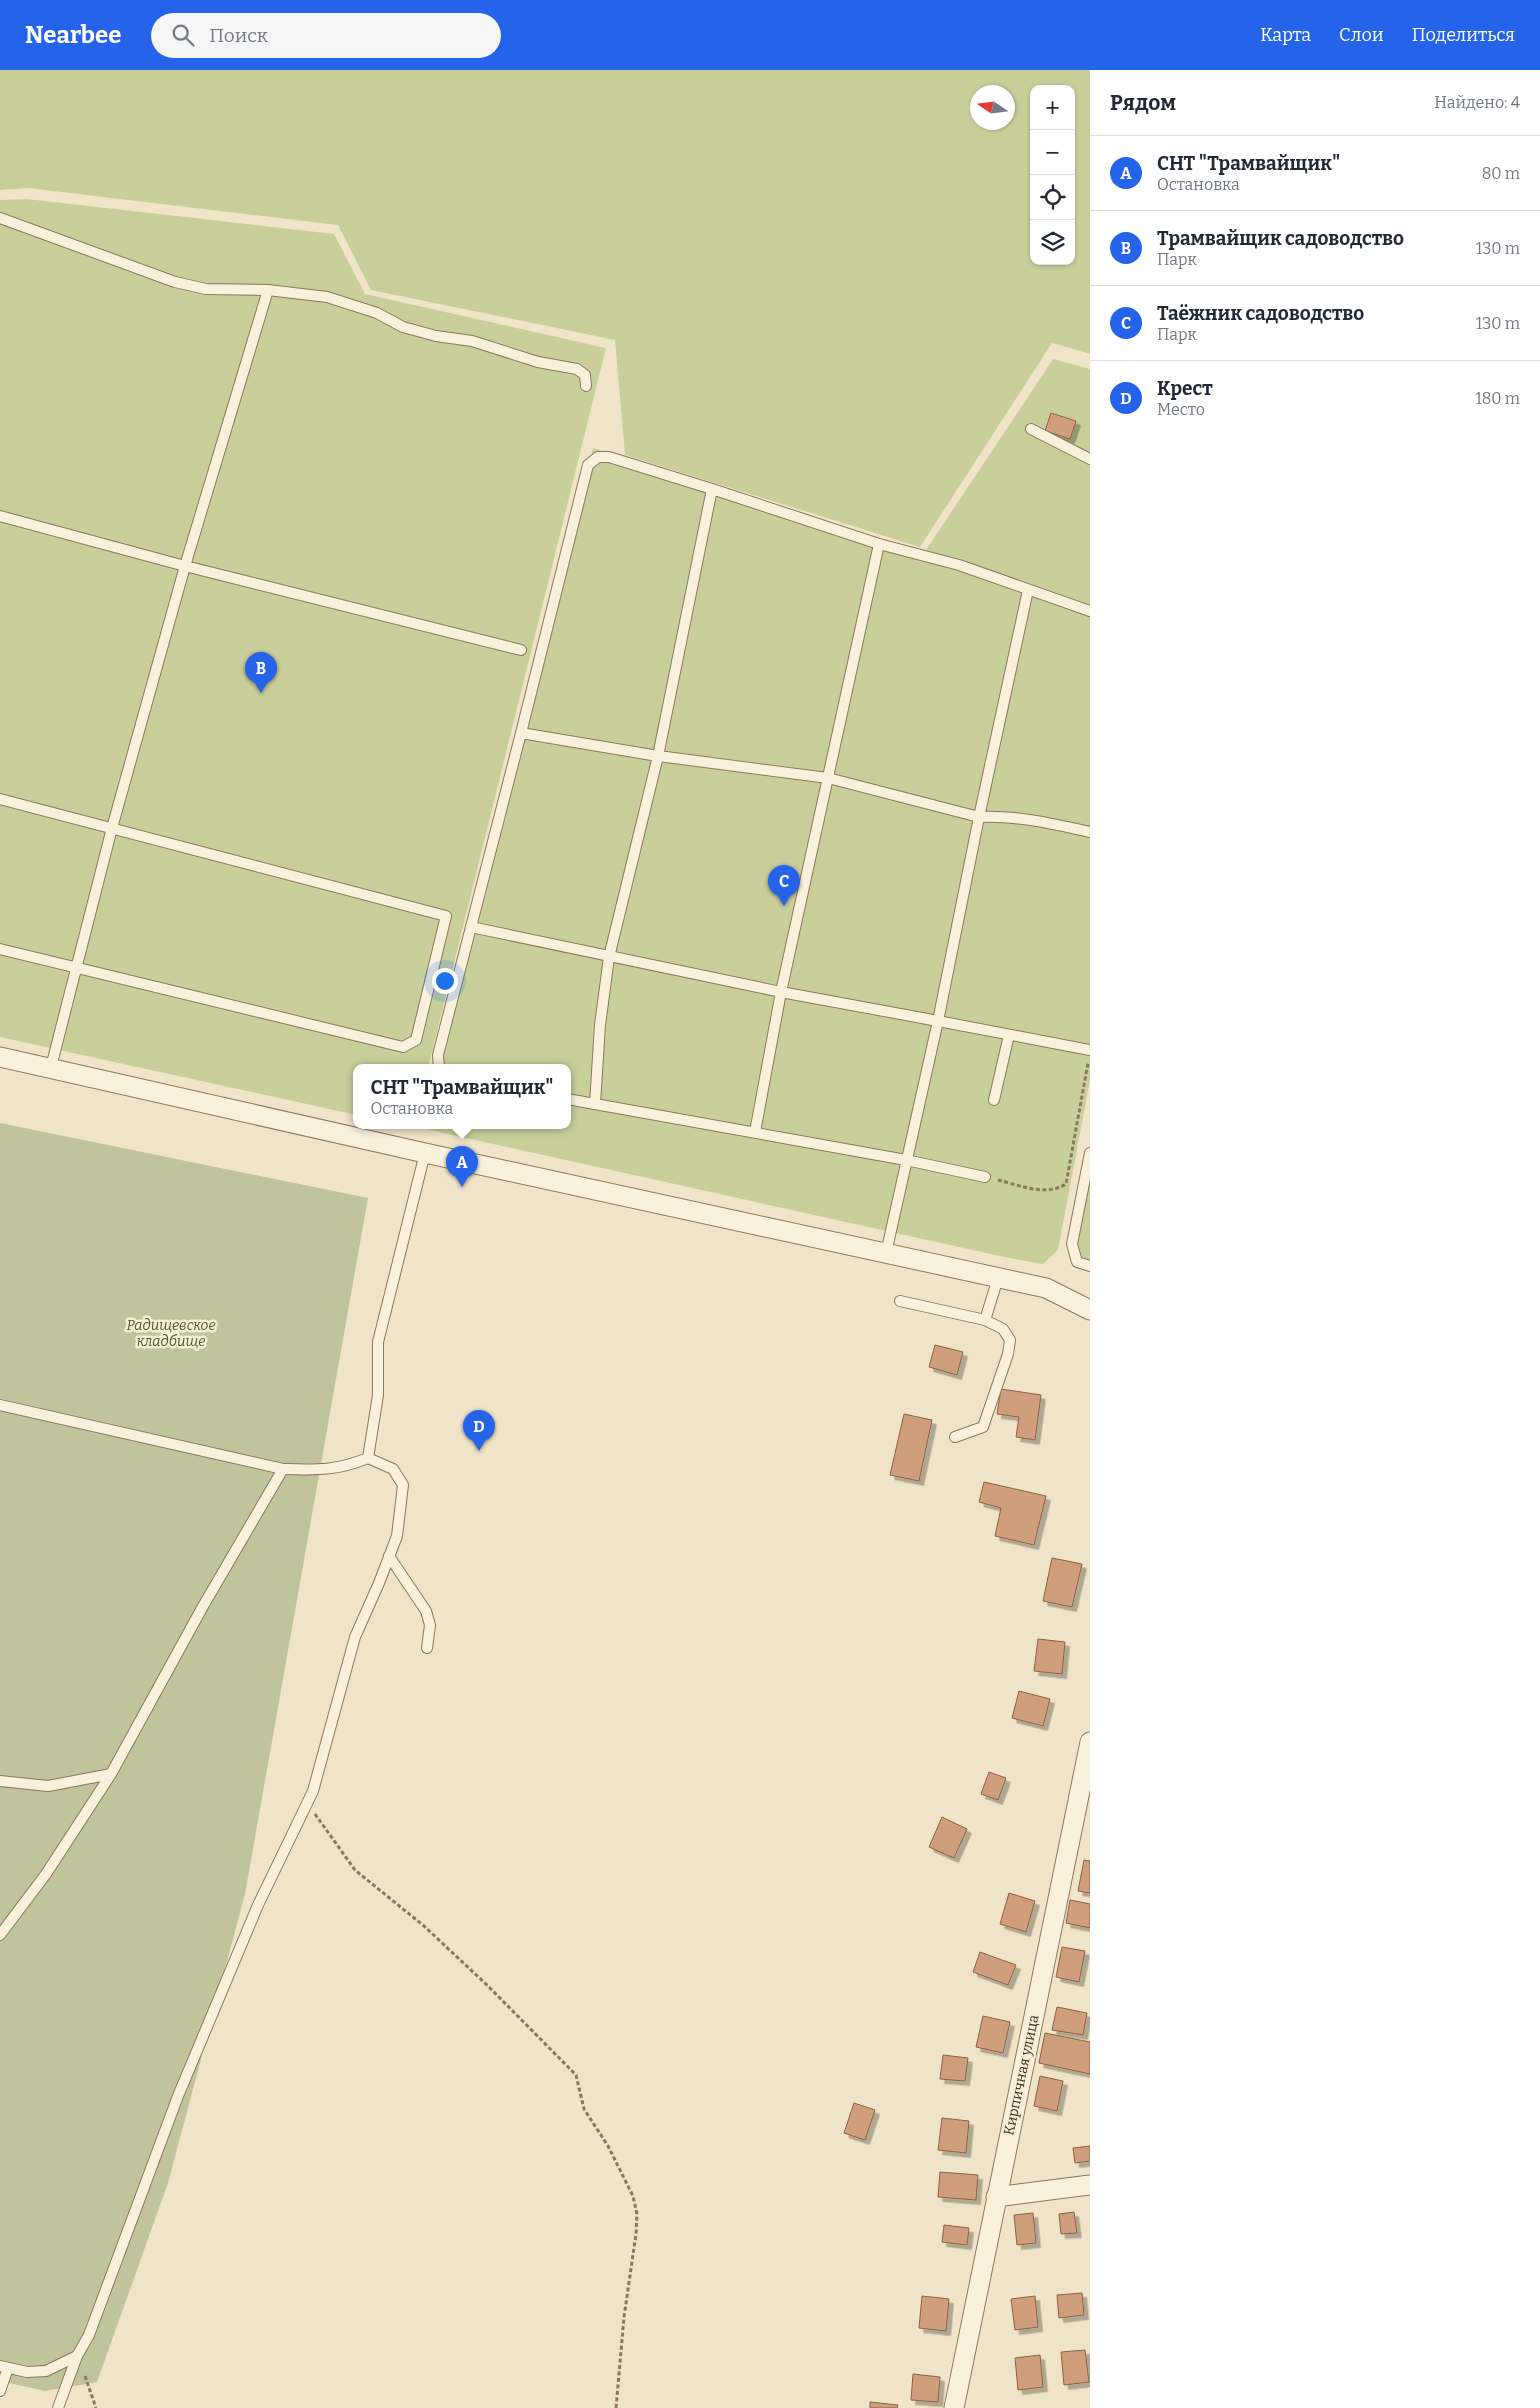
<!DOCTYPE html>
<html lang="ru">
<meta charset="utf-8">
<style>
body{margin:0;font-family:Bitter,serif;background:#f6f6f7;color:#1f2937}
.controls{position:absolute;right:15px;top:15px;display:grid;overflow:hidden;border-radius:10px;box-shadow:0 1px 4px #0004}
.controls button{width:45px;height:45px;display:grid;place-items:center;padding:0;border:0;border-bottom:1px solid #e0e1e3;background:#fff;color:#1f2937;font:25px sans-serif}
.compass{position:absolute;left:970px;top:15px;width:45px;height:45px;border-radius:50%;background:#fff;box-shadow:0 1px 4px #0004;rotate:283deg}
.you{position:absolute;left:444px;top:910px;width:18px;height:18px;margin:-12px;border:4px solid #fff;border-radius:50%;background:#1a73e8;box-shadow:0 0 0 8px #1a73e833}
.badge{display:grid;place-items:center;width:32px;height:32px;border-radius:50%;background:#2563eb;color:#fff;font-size:16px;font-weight:700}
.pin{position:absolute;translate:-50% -41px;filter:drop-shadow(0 1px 2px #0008)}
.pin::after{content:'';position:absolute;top:26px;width:18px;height:15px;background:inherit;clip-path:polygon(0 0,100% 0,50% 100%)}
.popup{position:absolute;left:353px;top:994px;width:218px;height:65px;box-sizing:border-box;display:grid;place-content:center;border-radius:10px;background:#fff;filter:drop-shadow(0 1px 4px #0005);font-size:16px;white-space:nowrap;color:#747a83}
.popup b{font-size:19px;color:#1f2937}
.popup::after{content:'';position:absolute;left:50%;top:100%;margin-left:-10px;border:10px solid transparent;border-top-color:#fff}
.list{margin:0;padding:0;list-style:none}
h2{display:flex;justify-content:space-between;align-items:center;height:65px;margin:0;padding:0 20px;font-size:21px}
h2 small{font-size:16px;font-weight:400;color:#747a83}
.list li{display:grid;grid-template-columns:32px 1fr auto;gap:15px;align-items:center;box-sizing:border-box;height:75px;padding:0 20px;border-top:1px solid #e0e1e3}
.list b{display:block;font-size:19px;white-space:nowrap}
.list p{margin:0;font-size:16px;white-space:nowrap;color:#747a83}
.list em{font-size:16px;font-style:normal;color:#747a83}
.icon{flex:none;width:28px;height:28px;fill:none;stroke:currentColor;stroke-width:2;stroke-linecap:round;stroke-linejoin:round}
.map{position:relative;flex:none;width:1090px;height:2338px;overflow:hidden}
header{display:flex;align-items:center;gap:30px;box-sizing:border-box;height:70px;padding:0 25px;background:#2563eb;color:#fff}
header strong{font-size:24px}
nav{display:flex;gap:28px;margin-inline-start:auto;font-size:18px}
.search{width:350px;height:45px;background:#f6f6f7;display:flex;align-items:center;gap:12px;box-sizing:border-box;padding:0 18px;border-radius:28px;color:#747a83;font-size:19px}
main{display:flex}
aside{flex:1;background:#fff}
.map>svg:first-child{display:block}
</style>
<header>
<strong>Nearbee</strong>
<div class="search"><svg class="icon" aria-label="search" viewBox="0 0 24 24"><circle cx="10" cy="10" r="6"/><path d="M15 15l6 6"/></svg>Поиск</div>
<nav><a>Карта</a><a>Слои</a><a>Поделиться</a></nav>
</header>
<main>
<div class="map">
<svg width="1090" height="2338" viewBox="0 0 1090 2338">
<defs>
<filter id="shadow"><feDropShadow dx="4.5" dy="4.5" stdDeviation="0" flood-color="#0004"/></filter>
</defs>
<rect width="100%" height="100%" fill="#f0e4c8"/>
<g fill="#c9cf9b" fill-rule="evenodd">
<path d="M0,0H1090V284L1052,273L920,477L625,385L615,270L371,220L338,155L28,118L0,120ZM1034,19H1071V191H1034ZM1008,22V52H978V22Z"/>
<path d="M27,129L334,164L365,224L606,278L428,998H357V1045L0,967V130Z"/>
<path d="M1053,289L1090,299V1010L1058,1180L1043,1194L1009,1188L421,1058L422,1056H567V998H436L593,378L924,483Z"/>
<path d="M1090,1083V1196L1077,1192L1074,1164Z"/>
</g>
<path fill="#bfc49a" d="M0,1053L368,1128L245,1824L168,2113L97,2312L45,2321L0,2311Z"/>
<g fill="#cf9f7d" stroke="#8d5f41" filter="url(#shadow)">
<path d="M1051,343L1076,351L1070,369L1045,361Z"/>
<path d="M935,1275L963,1282L957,1305L929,1297Z"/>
<path d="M1001,1319L1041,1325L1035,1370L1016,1367L1019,1347L997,1344Z"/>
<path d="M904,1344L932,1350L919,1411L890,1405Z"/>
<path d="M984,1412L1046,1426L1034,1475L995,1466L1001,1438L979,1432Z"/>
<path d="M1052,1488L1082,1494L1072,1537L1043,1531Z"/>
<path d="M1038,1569L1065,1572L1062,1604L1034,1601Z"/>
<path d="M1019,1621L1050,1629L1043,1656L1012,1648Z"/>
<path d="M989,1702L1006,1708L998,1730L981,1724Z"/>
<path d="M942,1747L967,1759L954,1788L929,1777Z"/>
<path d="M1084,1790L1090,1791V1823L1078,1821Z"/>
<path d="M1009,1823L1035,1831L1026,1862L1000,1854Z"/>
<path d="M1070,1830L1090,1834V1858L1066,1853Z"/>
<path d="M1062,1877L1085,1881L1079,1912L1056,1907Z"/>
<path d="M980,1882L1016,1895L1008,1915L973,1902Z"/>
<path d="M1057,1937L1087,1943L1083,1965L1052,1960Z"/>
<path d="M983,1946L1010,1952L1003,1983L976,1977Z"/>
<path d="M1045,1963L1090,1972V2004L1039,1993Z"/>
<path d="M943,1985L968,1988L965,2011L940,2009Z"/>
<path d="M1040,2006L1063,2011L1057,2041L1034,2036Z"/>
<path d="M854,2033L875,2040L865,2070L844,2063Z"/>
<path d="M942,2048L969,2051L966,2083L938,2080Z"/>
<path d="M1090,2076V2091L1075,2093L1073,2078Z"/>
<path d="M940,2102L978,2105L976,2130L938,2127Z"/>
<path d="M1074,2142L1077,2163L1061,2164L1059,2144Z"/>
<path d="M1033,2143L1036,2173L1017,2175L1014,2145Z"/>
<path d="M944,2155L969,2158L967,2175L942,2172Z"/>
<path d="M1082,2223L1084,2245L1059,2248L1057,2225Z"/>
<path d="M922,2226L949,2229L946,2261L919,2258Z"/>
<path d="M1035,2226L1038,2257L1015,2260L1011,2229Z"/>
<path d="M1085,2280L1089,2312L1064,2315L1061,2282Z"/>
<path d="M1040,2285L1043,2317L1018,2320L1015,2288Z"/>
<path d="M913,2304L940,2307L938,2332L911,2330Z"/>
<path d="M870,2332L898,2335L897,2338H870Z"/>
</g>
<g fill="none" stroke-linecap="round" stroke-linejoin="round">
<defs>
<g id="service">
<path d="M0,148L175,212L206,219L268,220L327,227L377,243L403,257L436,266L472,271L538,292L577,299L585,305L586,316"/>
<path d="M1031,359L1090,389"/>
<path d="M0,446L185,496L521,580"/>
<path d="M879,474L781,922L938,951L886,1183"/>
<path d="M1028,520L979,747L938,951L1090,980"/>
<path d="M521,663L588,395L598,387H609L712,419"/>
<path d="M0,729L446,846L416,970L403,977L0,879"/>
<path d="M471,857L781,922L755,1062"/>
<path d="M51,997L112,758L185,496L268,220"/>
<path d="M439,998L438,985L521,663L658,686L828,708L979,747C1017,745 1053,754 1090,762"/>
<path d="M567,1029L595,1034"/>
<path d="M994,1030L1009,965"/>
<path d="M1090,1083L1072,1174L1077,1192L1090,1196"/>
<path d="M985,1107L906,1090L595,1034L600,955L609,887L658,686L712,419L879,474L959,495L1090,541"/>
<path d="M900,1231L985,1250"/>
<path d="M0,1335L283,1399C317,1400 336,1401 368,1388L378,1325V1272L425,1083"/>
<path d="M955,1367L983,1357L1008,1284L1010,1270L1003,1259L985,1250L998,1208"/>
<path d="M389,1486L426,1541L430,1555L427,1578"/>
<path d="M0,1711L48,1716L111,1704"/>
<path d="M0,1865L46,1804L111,1704L202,1538L283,1399"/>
<path d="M0,2296L27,2302L46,2301L77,2286L89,2265L178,2026L258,1835L313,1721L355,1567L379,1513L397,1466L403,1415L393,1399L368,1388"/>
<path d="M0,2321L8,2298"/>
<path d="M58,2338L77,2286"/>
</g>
<g id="minor">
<path d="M0,987L425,1083L1046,1218L1090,1240"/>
<path d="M996,2127L1090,2115"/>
<path d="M954,2338L1090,1672"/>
</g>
</defs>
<use href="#service" stroke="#8d765c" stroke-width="12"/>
<use href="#minor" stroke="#8d765c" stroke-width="21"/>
<g stroke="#8d765c" stroke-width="3" stroke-dasharray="4 2.5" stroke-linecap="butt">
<path d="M998,1110C1019,1115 1046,1127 1066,1114L1088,993"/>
<path d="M315,1744L355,1800L424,1856L488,1916L576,2005L584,2039L608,2076L633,2126L637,2144L636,2164L624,2247L616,2338"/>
<path d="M85,2306L96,2338"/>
</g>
<use href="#service" stroke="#faf1dc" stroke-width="10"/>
<use href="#minor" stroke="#faf1dc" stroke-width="19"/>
</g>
<g text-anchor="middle" stroke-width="5" stroke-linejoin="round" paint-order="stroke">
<g font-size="14" font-style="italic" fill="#4d5a26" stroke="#f7eed8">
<text x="171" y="1260">Радищевское<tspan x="171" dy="16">кладбище</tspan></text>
</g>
<g font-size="14" fill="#3d2e20" stroke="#f7eed8">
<text transform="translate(1021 2005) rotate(-78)" y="5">Кирпичная улица</text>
</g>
</g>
</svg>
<div class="controls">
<button>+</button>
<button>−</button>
<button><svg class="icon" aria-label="locate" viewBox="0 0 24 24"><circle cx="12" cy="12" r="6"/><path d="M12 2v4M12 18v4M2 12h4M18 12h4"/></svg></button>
<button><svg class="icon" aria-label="layers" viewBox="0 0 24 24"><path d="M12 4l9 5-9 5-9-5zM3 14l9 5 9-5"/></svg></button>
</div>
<svg class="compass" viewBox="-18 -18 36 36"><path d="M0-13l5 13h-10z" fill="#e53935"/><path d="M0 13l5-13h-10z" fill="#747a83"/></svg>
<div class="you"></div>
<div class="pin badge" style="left:462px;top:1117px">A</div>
<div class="popup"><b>СНТ &quot;Трамвайщик&quot;</b>Остановка</div>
<div class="pin badge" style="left:261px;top:623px">B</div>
<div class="pin badge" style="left:784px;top:836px">C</div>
<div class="pin badge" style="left:479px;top:1381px">D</div>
</div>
<aside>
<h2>Рядом<small>Найдено: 4</small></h2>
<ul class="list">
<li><span class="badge">A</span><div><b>СНТ &quot;Трамвайщик&quot;</b><p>Остановка</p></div><em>80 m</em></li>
<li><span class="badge">B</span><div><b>Трамвайщик садоводство</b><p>Парк</p></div><em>130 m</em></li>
<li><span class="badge">C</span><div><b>Таёжник садоводство</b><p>Парк</p></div><em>130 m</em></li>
<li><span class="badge">D</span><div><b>Крест</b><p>Место</p></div><em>180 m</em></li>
</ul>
</aside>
</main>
